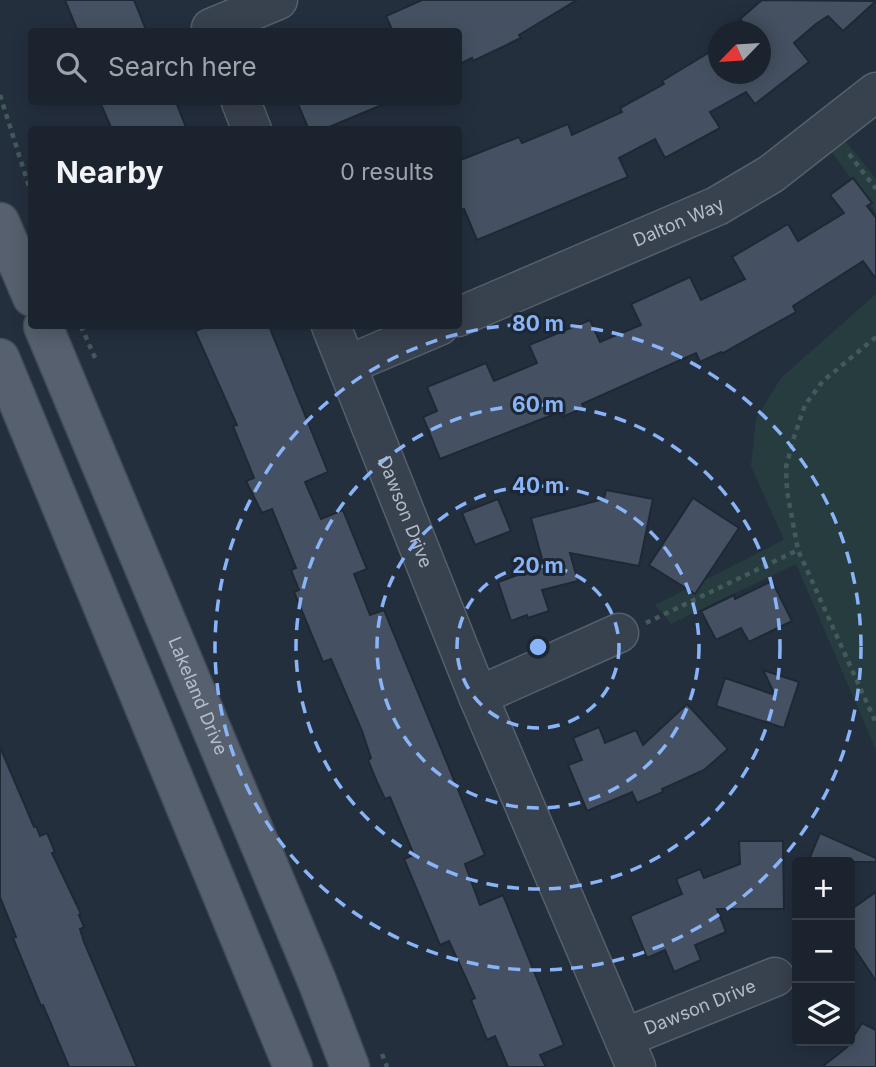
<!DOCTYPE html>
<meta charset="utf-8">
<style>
body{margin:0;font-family:Inter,sans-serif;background:#242b36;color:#f1f3f6}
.controls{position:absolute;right:21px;bottom:21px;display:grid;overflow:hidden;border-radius:7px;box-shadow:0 4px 18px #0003}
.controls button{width:63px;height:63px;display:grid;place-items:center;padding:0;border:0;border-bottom:2px solid #39404a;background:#1b232e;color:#f1f3f6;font:35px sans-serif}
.compass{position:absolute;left:708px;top:21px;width:63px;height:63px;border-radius:50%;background:#1b232e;box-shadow:0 4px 18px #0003;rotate:245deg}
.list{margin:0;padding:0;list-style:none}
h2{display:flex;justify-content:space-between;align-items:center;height:91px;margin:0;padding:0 28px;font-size:30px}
h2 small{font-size:23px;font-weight:400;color:#a0a4aa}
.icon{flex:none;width:38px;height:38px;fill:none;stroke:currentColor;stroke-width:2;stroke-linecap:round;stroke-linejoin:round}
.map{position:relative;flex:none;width:876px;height:1067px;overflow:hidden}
.search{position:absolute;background:#1b232e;box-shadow:0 4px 18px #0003;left:28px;top:28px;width:434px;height:77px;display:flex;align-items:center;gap:18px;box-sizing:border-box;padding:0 24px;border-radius:7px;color:#a0a4aa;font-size:26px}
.panel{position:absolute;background:#1b232e;box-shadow:0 4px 18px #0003;left:28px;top:126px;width:434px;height:203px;border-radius:7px}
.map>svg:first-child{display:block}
</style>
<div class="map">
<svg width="876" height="1067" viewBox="0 0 876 1067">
<rect width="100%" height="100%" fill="#242f3e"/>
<g fill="#263c3f">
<path d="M839,133L876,179V213L826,144Z"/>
<path d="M876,294V750L796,564L671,624L655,605L784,540L751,466L756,418L781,378Z"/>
</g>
<g fill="#455162" stroke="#1f2835" stroke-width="2">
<path d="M65,0H134L147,32H78Z"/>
<path d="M422,0H577L519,35L521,38L473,61L472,58L458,65V32H393L386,16Z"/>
<path d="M762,0L876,1L843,31L828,16L816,24L794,43L809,62L755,104L746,92L710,112L720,128L665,158L655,139L619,158L628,177L477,240L464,209L458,211V161L519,137L522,143L568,124L572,135L622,112L620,108L664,84L662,81L718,47V74H760V32H751L740,19Z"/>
<path d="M100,102H176L187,130H112Z"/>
<path d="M297,102H389L322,130H309Z"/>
<path d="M853,178L872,203L867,206L876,218V279L863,261L793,306L796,312L723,353L721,352L700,362L696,353L582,404L584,408L562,417L560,412L542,419L440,459L423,417L437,411L427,387L486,363L494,381L537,363L529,345L590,320L600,342L641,325L631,304L690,277L701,300L745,279L732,257L788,224L798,241L844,213L830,195Z"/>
<path d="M208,326H269L328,472L305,482L321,519L343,510L367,569L354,574L370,615L384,610L485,855L465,864L480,905L503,895L564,1045L540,1055L546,1067H508L495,1036L487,1040L471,1000L475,998L449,941L440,945L404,859L414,855L390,797L385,799L377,782L368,760L371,758L362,731L331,659L323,662L294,592L299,590L291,570L296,568L272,509L262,513L246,481L254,478L233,426L237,425L195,331Z"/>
<path d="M606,490L653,499L639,566L570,553L578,581L542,590L549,611L528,618L527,615L511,621L498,582L544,566L531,518L604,499Z"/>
<path d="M693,498L739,528L695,594L649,565Z"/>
<path d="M498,499L511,531L475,545L462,513Z"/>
<path d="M772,581L792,621L749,642L741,628L716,640L701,611L734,595L735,599Z"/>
<path d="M763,670L799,682L784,728L716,706L725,678L775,695Z"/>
<path d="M687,704L728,749L704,770L662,789L663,792L637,803L632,792L587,811L568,765L582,760L573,738L599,727L605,743L636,730L643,745Z"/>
<path d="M0,747L34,827L36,826L40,836L47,833L55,852L52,853L81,914L79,915L84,927L80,929L84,942L137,1067H69L43,1005L41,1006L13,938L16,937L0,897Z"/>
<path d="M820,833L876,858V862H808Z"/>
<path d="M739,841H783L784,909H717L726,932L695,945L701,960L674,972L665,950L647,958L630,916L682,894L676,879L700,869L704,878L740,864Z"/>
<path d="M876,892V981L850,942V910Z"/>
<path d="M862,1023L876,1030V1067H822L847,1047Z"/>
</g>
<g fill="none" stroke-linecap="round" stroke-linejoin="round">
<defs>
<g id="minor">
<path d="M211,28L278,0"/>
<path d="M241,102L252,130"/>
<path id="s1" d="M458,317L717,206L771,174L876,92"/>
<path id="s2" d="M331,326L478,696L636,1067"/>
<path d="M347,365L439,326"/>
<path d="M478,696L619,633"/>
<path id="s3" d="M624,1038L775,977"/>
</g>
<g id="major">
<path d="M0,222L32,297"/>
<path id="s4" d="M43,326L317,981L350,1067"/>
<path d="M0,358L293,1067"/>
</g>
</defs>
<use href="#minor" stroke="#565f6c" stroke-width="41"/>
<use href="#major" stroke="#414a57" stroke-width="41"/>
<g stroke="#44595c" stroke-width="4.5" stroke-dasharray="5 5" stroke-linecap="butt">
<path d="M0,95L32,196"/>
<path d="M849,154L876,189"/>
<path d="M81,326L96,360"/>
<path d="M876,337L823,381L805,405L794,437L786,467L787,491L798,550L876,723"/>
<path d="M646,623L798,550"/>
<path d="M382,1054L387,1067"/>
</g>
<use href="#minor" stroke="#38414e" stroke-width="38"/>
<use href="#major" stroke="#56606e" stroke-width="38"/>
</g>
<g fill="none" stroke="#8ab4f8" stroke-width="3.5" stroke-dasharray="12 9">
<circle cx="538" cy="647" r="81"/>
<circle cx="538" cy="647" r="161"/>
<circle cx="538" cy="647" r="242"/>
<circle cx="538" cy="647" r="323"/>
</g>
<g text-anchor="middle" stroke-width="6" stroke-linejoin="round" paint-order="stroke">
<g font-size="18" fill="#b4bcc9" stroke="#1d2633">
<text dy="6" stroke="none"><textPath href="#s1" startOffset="240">Dalton Way</textPath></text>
<text dy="6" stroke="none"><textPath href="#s2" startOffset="200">Dawson Drive</textPath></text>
<text dy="6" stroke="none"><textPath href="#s4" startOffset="401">Lakeland Drive</textPath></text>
<text dy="6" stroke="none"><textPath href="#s3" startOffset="82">Dawson Drive</textPath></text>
</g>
</g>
<circle cx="538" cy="647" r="10" fill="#8ab4f8" stroke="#1d2633" stroke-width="3.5"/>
<g font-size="21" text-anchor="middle" font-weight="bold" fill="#8ab4f8" stroke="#1d2633" stroke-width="6" stroke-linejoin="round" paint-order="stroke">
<text x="538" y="331">80 m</text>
<text x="538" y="412">60 m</text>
<text x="538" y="493">40 m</text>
<text x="538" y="573">20 m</text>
</g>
</svg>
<div class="controls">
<button>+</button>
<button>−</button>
<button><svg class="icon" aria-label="layers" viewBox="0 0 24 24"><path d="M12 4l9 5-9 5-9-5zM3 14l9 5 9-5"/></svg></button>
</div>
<svg class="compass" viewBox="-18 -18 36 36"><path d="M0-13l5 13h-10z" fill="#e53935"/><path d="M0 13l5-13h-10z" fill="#a0a4aa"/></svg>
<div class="search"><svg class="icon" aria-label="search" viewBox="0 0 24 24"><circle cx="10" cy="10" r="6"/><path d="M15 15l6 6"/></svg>Search here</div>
<section class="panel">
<h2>Nearby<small>0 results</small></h2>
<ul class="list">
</ul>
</section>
</div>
